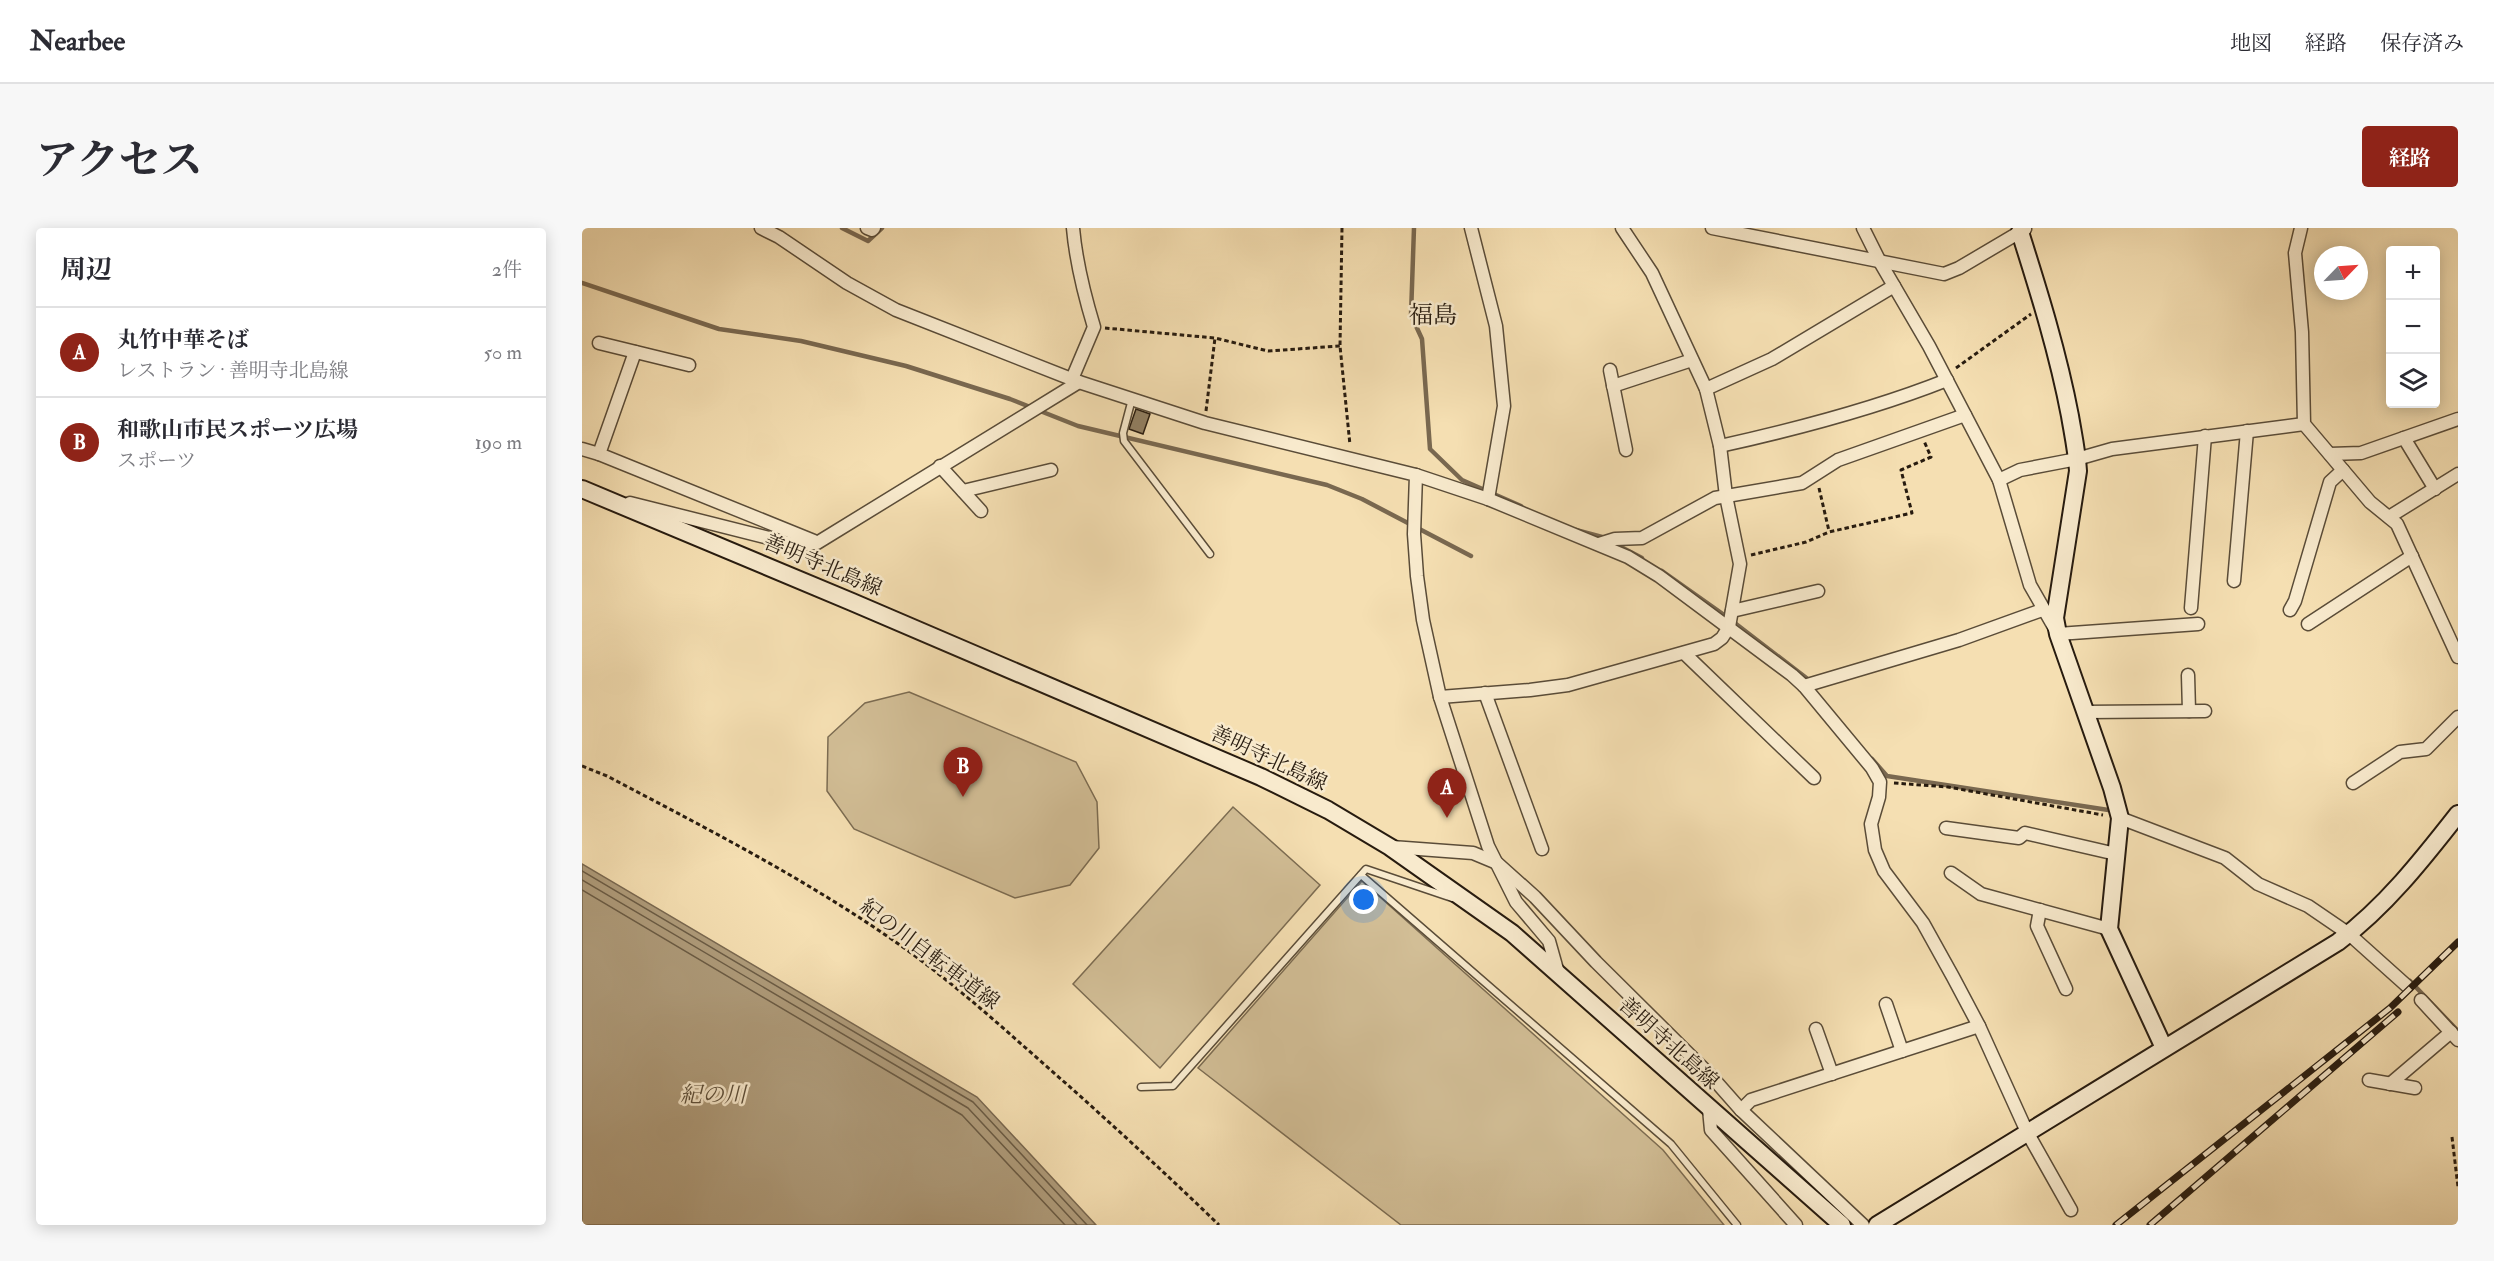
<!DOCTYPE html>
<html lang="ja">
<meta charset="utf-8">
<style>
body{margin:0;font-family:"IM FELL Double Pica","Noto Serif JP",serif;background:#f7f7f7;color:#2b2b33}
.controls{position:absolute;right:18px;top:18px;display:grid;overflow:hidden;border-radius:6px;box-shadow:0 3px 15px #0003}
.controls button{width:54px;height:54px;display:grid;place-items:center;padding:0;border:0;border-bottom:2px solid #e1e1e2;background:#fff;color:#2b2b33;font:30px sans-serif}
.compass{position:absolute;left:1732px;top:18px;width:54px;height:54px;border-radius:50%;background:#fff;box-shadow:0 3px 15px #0003;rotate:65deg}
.you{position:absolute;left:782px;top:672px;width:21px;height:21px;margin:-15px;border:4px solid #fff;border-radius:50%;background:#1a73e8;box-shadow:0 0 0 9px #1a73e833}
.badge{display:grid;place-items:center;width:39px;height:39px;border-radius:50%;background:#8f2418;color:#fff;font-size:20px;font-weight:700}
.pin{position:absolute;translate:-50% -50px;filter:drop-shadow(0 2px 3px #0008)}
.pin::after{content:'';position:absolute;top:32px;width:21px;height:18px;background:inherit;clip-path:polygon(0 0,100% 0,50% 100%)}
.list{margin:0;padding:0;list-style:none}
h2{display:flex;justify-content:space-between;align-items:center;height:78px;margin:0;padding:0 24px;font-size:26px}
h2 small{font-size:20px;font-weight:400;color:#7c7c81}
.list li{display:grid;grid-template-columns:39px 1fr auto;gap:18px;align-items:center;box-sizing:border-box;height:90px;padding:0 24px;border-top:2px solid #e1e1e2}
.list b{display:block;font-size:22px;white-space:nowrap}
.list p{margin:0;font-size:20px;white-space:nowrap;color:#7c7c81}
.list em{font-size:20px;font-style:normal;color:#7c7c81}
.icon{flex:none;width:33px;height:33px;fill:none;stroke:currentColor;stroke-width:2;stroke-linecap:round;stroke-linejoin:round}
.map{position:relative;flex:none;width:1876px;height:997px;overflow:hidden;border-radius:6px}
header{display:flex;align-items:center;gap:36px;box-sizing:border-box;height:84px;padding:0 30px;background:#fff;border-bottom:2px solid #e1e1e2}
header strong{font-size:28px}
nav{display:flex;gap:33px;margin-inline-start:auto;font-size:21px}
.intro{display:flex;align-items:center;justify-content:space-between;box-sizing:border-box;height:144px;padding:0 36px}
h1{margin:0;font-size:42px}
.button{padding:15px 27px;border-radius:6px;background:#8f2418;color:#fff;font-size:21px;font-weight:700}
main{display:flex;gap:36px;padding:0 36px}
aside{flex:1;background:#fff;border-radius:6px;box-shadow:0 3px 15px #0003}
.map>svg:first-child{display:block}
</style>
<header>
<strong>Nearbee</strong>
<nav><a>地図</a><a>経路</a><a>保存済み</a></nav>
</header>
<div class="intro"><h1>アクセス</h1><a class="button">経路</a></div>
<main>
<aside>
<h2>周辺<small>2件</small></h2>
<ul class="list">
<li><span class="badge">A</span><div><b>丸竹中華そば</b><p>レストラン · 善明寺北島線</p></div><em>50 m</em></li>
<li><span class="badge">B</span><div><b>和歌山市民スポーツ広場</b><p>スポーツ</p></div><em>190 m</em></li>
</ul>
</aside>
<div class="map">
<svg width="1876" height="997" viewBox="0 0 1876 997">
<rect width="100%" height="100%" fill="#f5dfb2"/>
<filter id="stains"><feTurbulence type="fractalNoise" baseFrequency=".00333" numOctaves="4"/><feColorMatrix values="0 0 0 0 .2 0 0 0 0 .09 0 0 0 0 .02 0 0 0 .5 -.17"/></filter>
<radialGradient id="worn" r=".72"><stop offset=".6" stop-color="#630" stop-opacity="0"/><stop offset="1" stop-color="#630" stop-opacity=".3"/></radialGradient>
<g fill="#d2be96" stroke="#7c6c52" stroke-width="1.5">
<path d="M327,464L494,534L515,574L517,620L488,657L433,670L272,601L245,563L246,509L283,475Z"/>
<path d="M651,579L738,657L578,840L491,756Z"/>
<path d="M780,653L1081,922L1142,997H819L616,840Z"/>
</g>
<path fill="#af9c7b" stroke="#796850" stroke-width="1.5" d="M0,636L395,869L514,997H0Z"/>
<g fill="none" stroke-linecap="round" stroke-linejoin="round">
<g stroke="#6b5c45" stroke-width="1.5">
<path d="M0,643L391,874L505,997"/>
<path d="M0,652L386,880L495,997"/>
<path d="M0,662L380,887L483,997"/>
</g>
<g stroke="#796850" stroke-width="4.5">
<path d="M260,0L286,13L300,0"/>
<path d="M832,0L829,87L840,111L848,221L880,252L939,278"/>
<path d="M0,55L137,101L219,113L324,138L428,171L496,198L745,257L780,271L889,328"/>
<path d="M994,302L1020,309L1060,330"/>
<path d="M1080,343L1145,389L1227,452"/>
<path d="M1290,531L1305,548L1533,583"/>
<path d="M1828,753L1876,803"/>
</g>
</g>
<path fill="#928164" stroke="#271b0f" stroke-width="1.5" d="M554,181L568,186L561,206L547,201Z"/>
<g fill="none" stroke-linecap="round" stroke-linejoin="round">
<defs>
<g id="lane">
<path d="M550,171L541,205L542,213L628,326"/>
<path d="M779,647L1089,916L1155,997"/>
<path d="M559,859L591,858L784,641L870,670"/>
</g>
<g id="street">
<path d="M179,0L197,9L265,55L314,82L497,154L623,195L834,247L832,306L835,348L841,392L858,469L906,618L934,674L967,713L976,745"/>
<path d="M285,0L290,2L292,0"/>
<path d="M889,0L914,98L922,178L906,271"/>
<path d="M1130,0L1362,46L1377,40L1443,1"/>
<path d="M1281,0L1298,34L1347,118L1417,252L1448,357L1476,406L1616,396"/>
<path d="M1719,0L1713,25L1720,104L1722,196L1788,274L1815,296L1876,429"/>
<path d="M17,115L107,137"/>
<path d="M53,124L17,226L232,313"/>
<path d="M1028,142L1044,222"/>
<path d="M490,151L512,99C502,66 494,34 491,0"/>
<path d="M1031,158L1110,132"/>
<path d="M1124,161L1190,131L1312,58"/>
<path d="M1822,210L1853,261"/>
<path d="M1138,218C1215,201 1292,181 1365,152"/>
<path d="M0,221L17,226"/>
<path d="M1748,226L1779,225L1876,191"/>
<path d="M358,238L399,283"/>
<path d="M834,247L906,271L1046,329L1077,348L1210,447L1222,458L1290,540L1298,554L1297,569L1289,596L1293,622L1302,643L1341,695L1371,749L1397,798L1445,904L1489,982"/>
<path d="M1417,252L1438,242L1495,231L1530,221L1722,196"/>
<path d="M381,263L469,242"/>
<path d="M48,275L211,316L235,315L497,154"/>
<path d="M1807,289L1876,246"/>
<path d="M1017,316L1033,311L1060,310L1133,270L1220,255L1256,232L1383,187"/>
<path d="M1652,353L1665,203"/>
<path d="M1609,380L1623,208"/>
<path d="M1708,382L1713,373L1748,254L1761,242"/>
<path d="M1150,383L1236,363"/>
<path d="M1726,396L1830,328"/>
<path d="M1102,425L1232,550"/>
<path d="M1606,447L1607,483"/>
<path d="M1222,458L1377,412L1460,382"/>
<path d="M903,465L960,621"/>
<path d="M858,469L948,462L986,457L1132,416L1140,410L1147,399L1158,336L1144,268L1138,218L1124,161L1070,45L1040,0"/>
<path d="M1503,484L1623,483"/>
<path d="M1771,555L1818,524L1844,521L1876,489"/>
<path d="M1538,590L1643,630L1676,656L1726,678L1767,706L1825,758"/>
<path d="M1364,600L1437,610L1443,605L1534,626"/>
<path d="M810,619L891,625L915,635L953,669L1014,734L1129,848L1159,882L1281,997"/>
<path d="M1369,645L1399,666L1527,701"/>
<path d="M1458,682L1455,698L1484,761"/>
<path d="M1839,772L1876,812"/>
<path d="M1304,776L1320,823"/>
<path d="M1234,801L1250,846"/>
<path d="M1787,852L1833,860"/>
<path d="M1808,856L1869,804"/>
<path d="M1127,881L1129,902L1214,997"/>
<path d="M1159,882L1169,872L1397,798"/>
</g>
<g id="secondary">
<path d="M1438,4C1457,64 1476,125 1488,188C1491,206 1495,224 1496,243L1473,390L1476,406L1530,560L1538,590L1527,701L1582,820"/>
<path d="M0,261L270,374L679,549L746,582L808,619L930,705L1260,997"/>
<path d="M1295,997L1756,714C1803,679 1840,632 1876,586"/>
</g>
</defs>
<use href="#lane" stroke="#5a4c38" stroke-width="9"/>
<use href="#street" stroke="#5a4c38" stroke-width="15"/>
<use href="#secondary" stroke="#271b0f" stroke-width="20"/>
<g stroke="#271b0f" stroke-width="3" stroke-dasharray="4.5 3" stroke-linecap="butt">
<path d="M760,0L758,118L768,217"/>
<path d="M523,100L633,110L686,123L758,118"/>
<path d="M1374,140L1449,86"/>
<path d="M624,183L633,110"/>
<path d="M1237,260L1247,303"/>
<path d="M1169,327L1224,314L1247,304L1330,285L1319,242L1349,229L1342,213"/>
<path d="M0,538L25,548C120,598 216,647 305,708C355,742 401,782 446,822C511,879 575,937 637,997"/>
<path d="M1312,555L1366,559L1521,587"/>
<path d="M1870,909L1876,959"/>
</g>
<use href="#lane" stroke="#f8eacd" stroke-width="6"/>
<use href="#street" stroke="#f8eacd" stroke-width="12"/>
<use href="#secondary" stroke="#f8eacd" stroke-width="16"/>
<defs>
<g id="rail">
<path d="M1534,997L1808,780L1876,714"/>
<path d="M1568,997L1816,784"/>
</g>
</defs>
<use href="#rail" stroke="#271b0f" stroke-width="7"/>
<use href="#rail" stroke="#f8eacd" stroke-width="4.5" stroke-dasharray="14" stroke-linecap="butt"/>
</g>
<g text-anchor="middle" stroke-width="5" stroke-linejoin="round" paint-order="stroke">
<g font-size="21" fill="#271b0f" stroke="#f8eacd">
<text transform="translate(241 337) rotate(23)" y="7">善明寺北島線</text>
<text transform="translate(687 530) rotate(25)" y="7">善明寺北島線</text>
<text transform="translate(348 726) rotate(37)" y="7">紀の川自転車道線</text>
<text transform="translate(1087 815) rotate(42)" y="7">善明寺北島線</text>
</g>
<g font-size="22" font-style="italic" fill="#5d4f3a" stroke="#f8eacd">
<text x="131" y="874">紀の川</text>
</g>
<g font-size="24" fill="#271b0f" stroke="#f8eacd">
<text x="851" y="95">福島</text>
</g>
</g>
<rect width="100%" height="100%" filter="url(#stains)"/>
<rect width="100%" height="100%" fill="url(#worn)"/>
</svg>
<div class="controls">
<button>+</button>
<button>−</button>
<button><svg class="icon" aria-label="layers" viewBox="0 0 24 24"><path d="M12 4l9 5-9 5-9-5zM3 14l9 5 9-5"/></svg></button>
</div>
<svg class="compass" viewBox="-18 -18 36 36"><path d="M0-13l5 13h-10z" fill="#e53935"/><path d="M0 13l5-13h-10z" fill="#7c7c81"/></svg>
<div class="you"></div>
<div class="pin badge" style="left:865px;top:590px">A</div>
<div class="pin badge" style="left:381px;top:569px">B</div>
</div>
</main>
